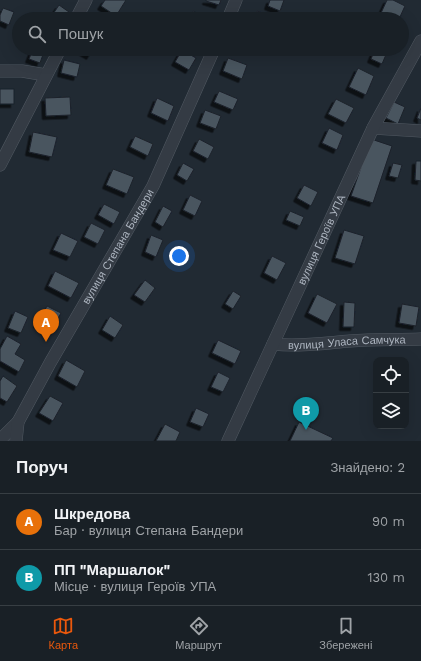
<!DOCTYPE html>
<html lang="uk">
<meta charset="utf-8">
<style>
body{margin:0;font-family:"Work Sans",sans-serif;background:#22282e;color:#f1f3f6}
.controls{position:absolute;right:12px;bottom:12px;display:grid;overflow:hidden;border-radius:8px;box-shadow:0 4px 16px #0002}
.controls button{width:36px;height:36px;display:grid;place-items:center;padding:0;border:0;border-bottom:1px solid #373e43;background:#192026;color:#f1f3f6;font:20px sans-serif}
.you{position:absolute;left:179px;top:256px;width:14px;height:14px;margin:-10px;border:3px solid #fff;border-radius:50%;background:#1a73e8;box-shadow:0 0 0 6px #1a73e833}
.badge{display:grid;place-items:center;width:26px;height:26px;border-radius:50%;background:#ea580c;color:#fff;font-size:13px;font-weight:700}
.pin{position:absolute;translate:-50% -33px;filter:drop-shadow(0 1px 2px #0008)}
.pin::after{content:'';position:absolute;top:21px;width:14px;height:12px;background:inherit;clip-path:polygon(0 0,100% 0,50% 100%)}
.list{margin:0;padding:0;list-style:none}
h2{display:flex;justify-content:space-between;align-items:center;height:52px;margin:0;padding:0 16px;font-size:17px}
h2 small{font-size:13px;font-weight:400;color:#9fa3a7}
.list li{display:grid;grid-template-columns:26px 1fr auto;gap:12px;align-items:center;box-sizing:border-box;height:56px;padding:0 16px;border-top:1px solid #373e43}
.list b{display:block;font-size:15px;white-space:nowrap}
.list p{margin:0;font-size:13px;white-space:nowrap;color:#9fa3a7}
.list em{font-size:13px;font-style:normal;color:#9fa3a7}
.icon{flex:none;width:22px;height:22px;fill:none;stroke:currentColor;stroke-width:2;stroke-linecap:round;stroke-linejoin:round}
.map{position:relative;flex:none;width:421px;height:441px;overflow:hidden}
.search{position:absolute;background:#192026;box-shadow:0 4px 16px #0002;left:12px;right:12px;top:12px;height:44px;display:flex;align-items:center;gap:10px;box-sizing:border-box;padding:0 14px;border-radius:22px;color:#9fa3a7;font-size:15px}
.sheet{height:164px;background:#192026}
nav{display:flex;justify-content:space-around;align-items:center;box-sizing:border-box;height:56px;border-top:1px solid #373e43;background:#192026;font-size:11px;color:#9fa3a7}
nav a{display:grid;justify-items:center;gap:2px}
nav .on{color:#ea580c}
.map>svg:first-child{display:block}
</style>
<div class="map">
<svg width="421" height="441" viewBox="0 0 421 441">
<defs>
<filter id="shadow"><feDropShadow dx="-3.5" dy="3.5" stdDeviation="0" flood-color="#0009"/></filter>
</defs>
<rect width="100%" height="100%" fill="#212a33"/>
<g fill="#49545f" stroke="#1c222b" filter="url(#shadow)">
<path d="M105,0H126L116,16L101,6Z"/>
<path d="M206,0H221L219,5L206,1Z"/>
<path d="M270,0H284L280,11L268,6Z"/>
<path d="M387,0H393L405,6L399,19H393L381,13Z"/>
<path d="M59,5L69,12L64,19H53L51,17Z"/>
<path d="M3,8L14,12L9,25L0,21V15Z"/>
<path d="M193,11L207,17L206,19H189Z"/>
<path d="M257,11L267,15L266,19H254Z"/>
<path d="M33,49H45L40,63L29,59Z"/>
<path d="M78,49H94L90,56Z"/>
<path d="M375,49L388,50L382,64L371,59Z"/>
<path d="M182,50L196,58L189,70L175,62Z"/>
<path d="M228,58L247,65L242,79L223,71Z"/>
<path d="M64,60L80,64L77,77L61,73Z"/>
<path d="M358,68L374,76L366,95L349,87Z"/>
<rect x="0" y="89" width="14" height="15"/>
<path d="M219,91L238,99L233,110L214,102Z"/>
<path d="M70,97L71,115L46,116L45,98Z"/>
<path d="M157,98L174,106L168,121L151,113Z"/>
<path d="M336,99L354,108L346,123L328,114Z"/>
<path d="M394,102L405,107L398,124L386,118Z"/>
<path d="M421,108V120L417,118Z"/>
<path d="M205,110L221,116L216,129L200,123Z"/>
<path d="M329,128L343,135L337,150L322,143Z"/>
<path d="M33,132L57,137L52,157L29,152Z"/>
<path d="M135,136L153,144L148,156L130,147Z"/>
<path d="M199,139L214,147L208,159L193,151Z"/>
<path d="M371,139L392,146L373,203L351,196Z"/>
<path d="M416,161H421V181L415,180Z"/>
<path d="M183,163L194,169L187,181L177,175Z"/>
<path d="M393,163L402,165L398,178L389,176Z"/>
<path d="M113,169L134,177L127,194L106,185Z"/>
<path d="M304,185L318,192L311,206L297,198Z"/>
<path d="M190,195L202,201L195,216L183,210Z"/>
<path d="M104,204L120,212L114,224L98,215Z"/>
<path d="M163,206L172,211L163,227L155,222Z"/>
<path d="M290,211L304,217L300,226L286,220Z"/>
<path d="M91,223L105,230L98,244L84,237Z"/>
<path d="M344,230L364,236L355,264L335,258Z"/>
<path d="M61,233L78,241L70,257L53,250Z"/>
<path d="M151,235L163,240L156,257L145,252Z"/>
<path d="M272,256L286,263L277,280L264,273Z"/>
<path d="M55,271L79,283L71,298L48,286Z"/>
<path d="M145,280L155,288L145,302L134,295Z"/>
<path d="M233,291L241,296L233,309L225,304Z"/>
<path d="M317,294L337,304L327,323L308,313Z"/>
<path d="M344,302L355,303L354,327H343Z"/>
<path d="M402,304L419,307L416,326L399,323Z"/>
<path d="M47,306L61,313L51,331L37,324Z"/>
<path d="M15,311L28,317L21,333L8,328Z"/>
<path d="M110,316L123,325L115,338L102,330Z"/>
<path d="M7,336L21,344L15,354L25,360L19,372L0,361V349Z"/>
<path d="M218,340L241,351L235,364L212,353Z"/>
<path d="M66,360L85,371L77,387L58,376Z"/>
<path d="M218,372L230,378L223,392L211,387Z"/>
<path d="M3,376L17,386L7,402L0,398V381Z"/>
<path d="M50,396L63,403L53,421L39,413Z"/>
<path d="M196,408L209,414L203,427L190,422Z"/>
<path d="M299,422L333,438L331,441H290Z"/>
<path d="M165,424L180,432L176,441H156Z"/>
</g>
<g fill="none" stroke-linecap="round" stroke-linejoin="round">
<defs>
<g id="minor">
<path d="M76,19L86,0"/>
<path d="M228,19L236,0"/>
<path d="M0,71H22L46,75"/>
<path d="M373,128L421,131"/>
<path d="M0,165L60,49"/>
<path id="s1" d="M273,344C299,347 325,343 350,341C374,339 397,340 421,339"/>
<path d="M0,440L18,422"/>
<path id="s2" d="M16,441L18,422L50,363L153,186L214,49"/>
<path id="s3" d="M228,441L373,128L421,41"/>
</g>
</defs>
<use href="#minor" stroke="#515962" stroke-width="13"/>
<use href="#minor" stroke="#343b44" stroke-width="12"/>
</g>
<g text-anchor="middle" stroke-width="3" stroke-linejoin="round" paint-order="stroke">
<g font-size="11" fill="#aeb6c1" stroke="#1a2029">
<text dy="4" stroke="none"><textPath href="#s3" startOffset="222">вулиця Героїв УПА</textPath></text>
<text dy="4" stroke="none"><textPath href="#s2" startOffset="221">вулиця Степана Бандери</textPath></text>
<text dy="4" stroke="none"><textPath href="#s1" startOffset="74">вулиця Уласа Самчука</textPath></text>
</g>
</g>
</svg>
<div class="controls">
<button><svg class="icon" aria-label="locate" viewBox="0 0 24 24"><circle cx="12" cy="12" r="6"/><path d="M12 2v4M12 18v4M2 12h4M18 12h4"/></svg></button>
<button><svg class="icon" aria-label="layers" viewBox="0 0 24 24"><path d="M12 4l9 5-9 5-9-5zM3 14l9 5 9-5"/></svg></button>
</div>
<div class="you"></div>
<div class="pin badge" style="left:46px;top:342px;background:#e8710a">A</div>
<div class="pin badge" style="left:306px;top:430px;background:#0f9aa8">B</div>
<div class="search"><svg class="icon" aria-label="search" viewBox="0 0 24 24"><circle cx="10" cy="10" r="6"/><path d="M15 15l6 6"/></svg>Пошук</div>
</div>
<section class="sheet">
<h2>Поруч<small>Знайдено: 2</small></h2>
<ul class="list">
<li><span class="badge" style="background:#e8710a">A</span><div><b>Шкредова</b><p>Бар · вулиця Степана Бандери</p></div><em>90 m</em></li>
<li><span class="badge" style="background:#0f9aa8">B</span><div><b>ПП &quot;Маршалок&quot;</b><p>Місце · вулиця Героїв УПА</p></div><em>130 m</em></li>
</ul>
</section>
<nav>
<a class="on"><svg class="icon" aria-label="map" viewBox="0 0 24 24"><path d="M3 6l6-2 6 2 6-2v14l-6 2-6-2-6 2zM9 4v14M15 6v14"/></svg>Карта</a>
<a><svg class="icon" aria-label="directions" viewBox="0 0 24 24"><path d="M12 3l9 9-9 9-9-9zM9 14v-3h6M13 9l2 2-2 2"/></svg>Маршрут</a>
<a><svg class="icon" aria-label="saved" viewBox="0 0 24 24"><path d="M7 4h10v16l-5-4-5 4z"/></svg>Збережені</a>
</nav>
